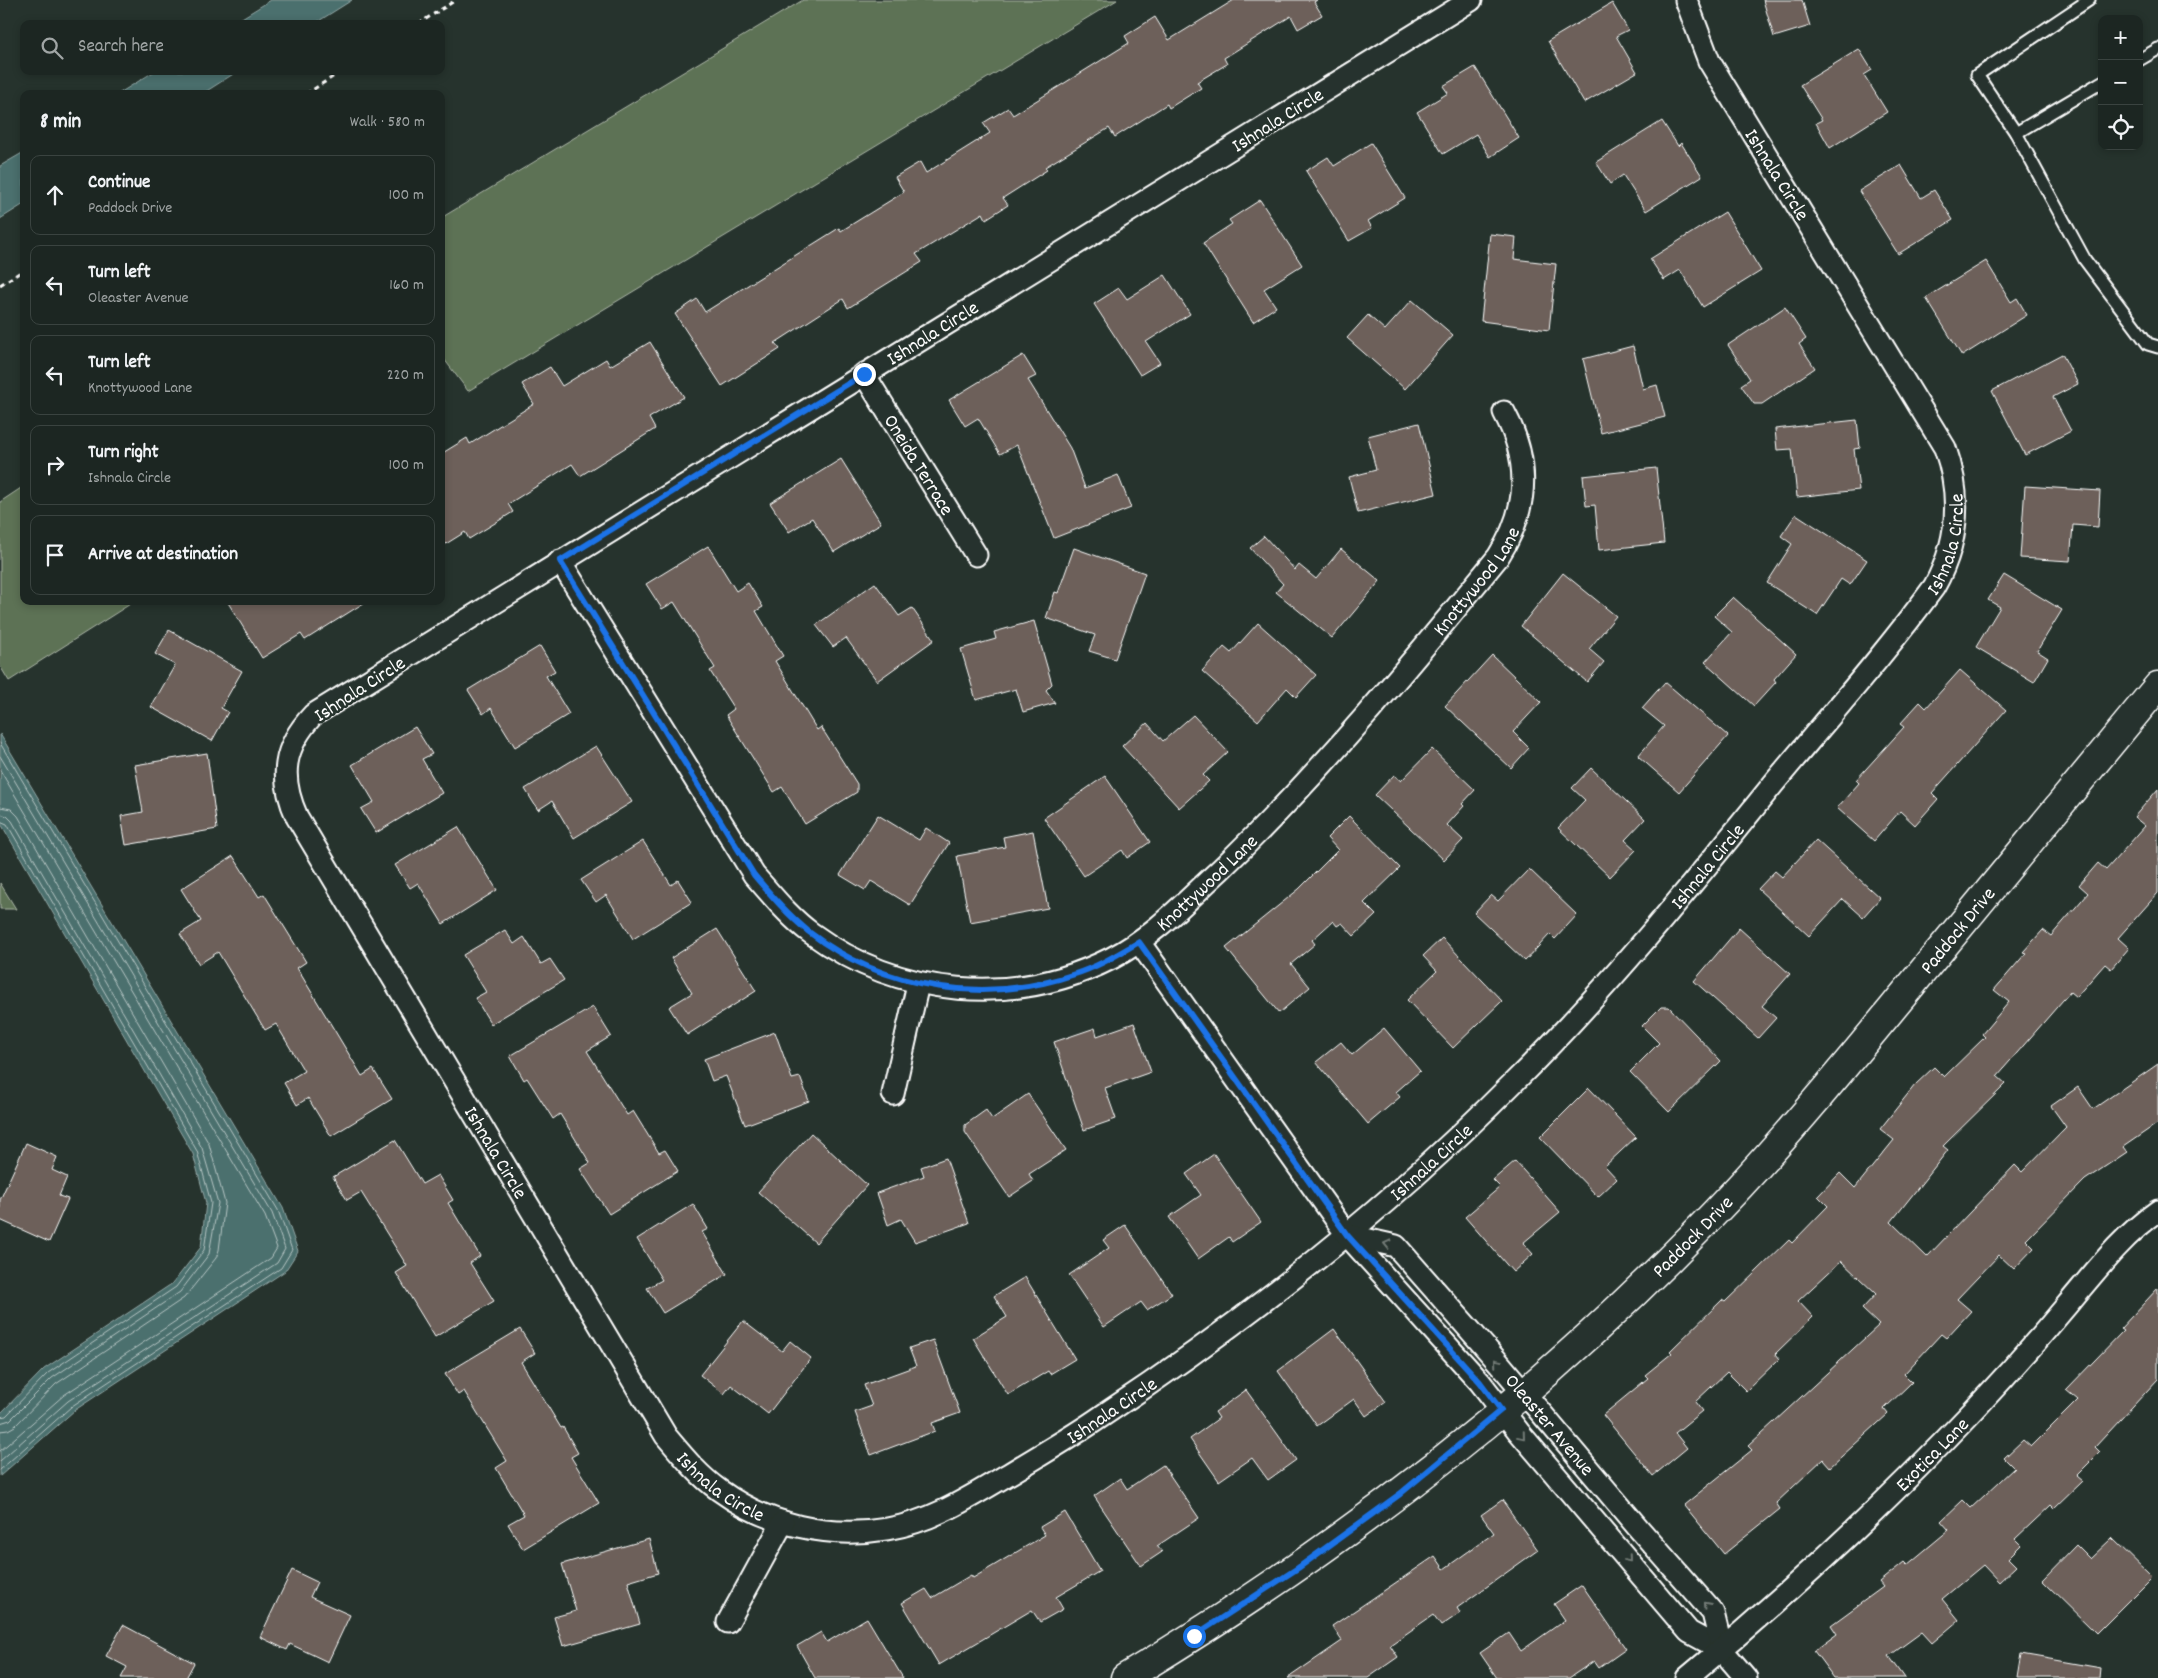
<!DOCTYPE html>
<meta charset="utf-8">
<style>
body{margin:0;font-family:Dekko,sans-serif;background:#252e2a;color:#f1f3f6}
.controls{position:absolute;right:15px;top:15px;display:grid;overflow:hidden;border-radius:10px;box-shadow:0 2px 8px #0003}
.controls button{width:45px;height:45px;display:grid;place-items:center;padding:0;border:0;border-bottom:1px solid #3a4340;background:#1c2622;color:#f1f3f6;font:25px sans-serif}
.stop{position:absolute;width:15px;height:15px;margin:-11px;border:4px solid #1a73e8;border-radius:50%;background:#fff}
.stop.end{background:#1a73e8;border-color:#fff;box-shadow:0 1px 5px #0008}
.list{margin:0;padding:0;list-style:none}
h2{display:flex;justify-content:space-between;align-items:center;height:65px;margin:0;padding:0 20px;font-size:21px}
h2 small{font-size:16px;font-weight:400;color:#a0a5a5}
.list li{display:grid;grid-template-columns:32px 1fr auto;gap:15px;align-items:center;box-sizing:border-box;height:80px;margin:0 10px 10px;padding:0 10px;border:1px solid #3a4340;border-radius:10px}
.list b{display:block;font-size:19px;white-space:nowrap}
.list p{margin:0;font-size:16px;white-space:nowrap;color:#a0a5a5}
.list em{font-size:16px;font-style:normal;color:#a0a5a5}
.icon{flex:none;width:28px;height:28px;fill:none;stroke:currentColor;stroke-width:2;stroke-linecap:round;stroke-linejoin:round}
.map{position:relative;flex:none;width:2158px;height:1678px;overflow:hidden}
.search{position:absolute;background:#1c2622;box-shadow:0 2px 8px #0003;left:20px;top:20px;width:425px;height:55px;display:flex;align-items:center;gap:12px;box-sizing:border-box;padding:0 18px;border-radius:10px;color:#a0a5a5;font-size:19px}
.panel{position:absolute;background:#1c2622;box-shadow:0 2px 8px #0003;left:20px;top:90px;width:425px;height:515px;border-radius:10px}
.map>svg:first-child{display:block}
</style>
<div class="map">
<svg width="2158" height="1678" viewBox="0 0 2158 1678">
<rect width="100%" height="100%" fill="#26332d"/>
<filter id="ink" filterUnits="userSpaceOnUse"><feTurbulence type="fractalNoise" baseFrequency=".02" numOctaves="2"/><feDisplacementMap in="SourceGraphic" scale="10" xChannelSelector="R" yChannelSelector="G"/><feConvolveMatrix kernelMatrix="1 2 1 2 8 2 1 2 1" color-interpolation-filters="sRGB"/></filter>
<g filter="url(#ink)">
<g fill="#5d7255" stroke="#aeb8aa">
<path d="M803,0H1117L468,391L441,355V218Z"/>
<path d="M24,486V601H135L9,681L0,666V502Z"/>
<path d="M0,883L16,909H0Z"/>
</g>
<g fill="#4b706e" stroke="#93a9a8">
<path d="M271,0H352L314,24H232Z"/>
<path d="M155,71H238L202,94H118Z"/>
<path d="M24,152V204L0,219V166Z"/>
<path d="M0,734L283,1208L298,1251L285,1271L75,1410L0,1476V1414L44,1369L173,1283L201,1247L206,1203L193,1154L0,822Z"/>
</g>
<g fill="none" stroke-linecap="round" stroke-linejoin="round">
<g stroke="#b7c6c5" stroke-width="1">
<path d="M0,743L278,1210L292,1250L281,1268L72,1406L0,1470"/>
<path d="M0,756L272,1213L285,1249L277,1263L68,1401L0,1461"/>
<path d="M0,770L265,1216L277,1248L271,1258L64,1395L0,1451"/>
<path d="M0,807L11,809L18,816L209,1144L225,1203L219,1250L216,1258L184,1298L56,1384L15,1426L8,1430L0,1431"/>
<path d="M0,814L7,816L12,821L202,1148L218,1203L209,1254L180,1292L52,1378L10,1420L0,1423"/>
<path d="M0,821L7,824L197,1151L211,1203L204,1250L176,1287L48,1373L6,1416L0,1417"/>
</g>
</g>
<g fill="#6d615a" stroke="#fff">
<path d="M1234,0H1317L1314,2L1322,15L1298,29L1291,16L1224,58L1227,64L1197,82L1201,88L1169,108L1167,104L1115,137L1109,128L1045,167L1047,170L1003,198L1008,205L986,219L983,213L916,254L922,262L848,308L843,299L775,343L780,349L722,386L675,314L697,299L705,312L839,228L841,231L904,192L895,177L920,162L926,173L990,133L983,123L1008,108L1013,115L1129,43L1125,36L1155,17L1169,40Z"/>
<path d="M1763,0H1802L1810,26L1774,37Z"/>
<path d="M1612,3L1628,30L1616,36L1637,72L1584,103L1548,41Z"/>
<path d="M1859,49L1872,70L1864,75L1887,112L1830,148L1816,123L1822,120L1800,85Z"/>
<path d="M1475,67L1519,138L1490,157L1476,134L1443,154L1417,112L1448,93L1443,86Z"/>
<path d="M1662,121L1678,146L1681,143L1702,176L1646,211L1623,175L1610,184L1596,162Z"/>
<path d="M1371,143L1405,198L1368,221L1372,228L1349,241L1306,171L1328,157L1334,166Z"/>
<path d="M1901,165L1921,198L1934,190L1953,220L1898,254L1859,191Z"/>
<path d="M1260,200L1302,265L1264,289L1276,307L1253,322L1203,243L1232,224L1229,220Z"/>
<path d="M1725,212L1761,271L1703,307L1680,270L1664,280L1650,259Z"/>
<path d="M1490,234L1516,237L1514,259L1556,264L1549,330L1481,321Z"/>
<path d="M1986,261L2011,302L2017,298L2027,315L1962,356L1926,298Z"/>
<path d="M1165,275L1190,314L1146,342L1160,363L1140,375L1094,304L1119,288L1127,299Z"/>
<path d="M1412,300L1453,335L1405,389L1347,338L1368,315L1385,330Z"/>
<path d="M1785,307L1806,339L1799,344L1815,368L1762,404H1754L1741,385L1750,379L1728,345Z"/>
<path d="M650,342L684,397L649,418L655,429L580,476L572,464L508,504L513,512L469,539L465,532L441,547V454L467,438L470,444L534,404L522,384L550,367L562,386L606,359L610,366Z"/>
<path d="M1633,346L1643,389L1657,385L1665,417L1601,433L1583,359Z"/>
<path d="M2062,354L2078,384L2053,397L2071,431L2025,455L1992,391Z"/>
<path d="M1023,355L1036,376L1028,380L1070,448L1085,488L1118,475L1131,508L1054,538L1017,445L1000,454L978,418L965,426L949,400Z"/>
<path d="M1857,420L1860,448L1854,449L1859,490L1797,497L1792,449L1777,450L1775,429Z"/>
<path d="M1419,423L1436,494L1358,513L1349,477L1376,470L1368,436Z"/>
<path d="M841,459L881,523L834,552L812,518L789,532L770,503Z"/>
<path d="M1656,468L1664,543L1599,550L1595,505L1586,506L1583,476Z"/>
<path d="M2025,486L2100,491L2098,527L2073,525L2070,561L2020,558Z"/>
<path d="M1796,514L1867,560L1850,585L1841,579L1817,615L1767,583L1792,544L1781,536Z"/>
<path d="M1264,536L1295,570L1299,565L1316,579L1341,549L1380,581L1332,638L1276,592L1283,584L1250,548Z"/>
<path d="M708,546L736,591L748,583L763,607L756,611L783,656L775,661L817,730L821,727L857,784V792L805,824L782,787L774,792L726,715L734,709L710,671L715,668L674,602L662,609L646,584Z"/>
<path d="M1074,548L1145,573L1115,659L1089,651L1095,635L1046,618L1055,592L1058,593Z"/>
<path d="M1563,573L1616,616L1589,649L1604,662L1587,682L1521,626Z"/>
<path d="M2004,575L2062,610L2037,651L2048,658L2034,682L1976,647L2000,607L1988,600Z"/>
<path d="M875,583L899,616L912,608L934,640L877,681L846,638L833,647L816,625Z"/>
<path d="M1733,597L1796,654L1774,679L1776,682L1754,706L1705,662L1732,632L1714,616Z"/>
<path d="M227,601H367L305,640L301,634L262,658Z"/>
<path d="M1034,621L1052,684L1046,690L1055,703L1023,712L1016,689L976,700L961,649L996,639L994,632Z"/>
<path d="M1258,623L1316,675L1296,697L1287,688L1258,721L1202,671L1224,647L1231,653Z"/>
<path d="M169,630L242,671L221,708L228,712L212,741L151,707L175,665L155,654Z"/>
<path d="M540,646L555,671L546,676L569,714L515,747L491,708L483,714L468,690Z"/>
<path d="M1492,655L1541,702L1513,732L1529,748L1511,768L1445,706Z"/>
<path d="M1960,670L2006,710L1932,793L1938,799L1915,825L1900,811L1874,841L1837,808L1859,783L1856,780L1904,727L1900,724L1920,702L1926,708Z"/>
<path d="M1665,682L1728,736L1679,792L1638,756L1664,726L1642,708Z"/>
<path d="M1193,715L1228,752L1203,775L1209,781L1179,808L1122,746L1147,723L1163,741Z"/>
<path d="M415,727L432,754L422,759L442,793L376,833L361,809L374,802L352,765Z"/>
<path d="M596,746L632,802L574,838L552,801L538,810L525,789Z"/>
<path d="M1432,749L1475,790L1462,804L1464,806L1447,825L1463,840L1444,860L1375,795L1394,775L1401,781Z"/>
<path d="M207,753L217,829L126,845L121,816L143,812L135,765Z"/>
<path d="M1591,768L1645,819L1625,840L1636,850L1610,877L1558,828L1585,800L1572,788Z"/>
<path d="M1105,776L1150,842L1127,858L1122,850L1084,876L1044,818Z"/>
<path d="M2158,789V893L2118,938L2129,948L2111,969L2105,964L2076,997L2070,992L1997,1076L2006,1084L1943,1146L1948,1150L1891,1222L1927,1257L2015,1165L2022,1172L2066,1127L2051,1106L2078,1087L2093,1109L2158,1064V1123L2123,1147L2127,1152L2085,1180L2026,1240L2034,1248L2014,1269L1999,1255L1957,1299L1971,1311L1946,1338L1941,1334L1904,1374L1912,1382L1884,1409L1888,1414L1830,1467L1823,1459L1776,1503L1780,1509L1724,1554L1684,1505L1752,1450L1748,1446L1879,1325L1862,1309L1876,1294L1841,1261L1798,1301L1813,1317L1775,1354L1779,1359L1746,1391L1727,1372L1695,1402L1702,1411L1675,1433L1687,1448L1653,1476L1603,1415L1648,1378L1645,1375L1672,1353L1670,1351L1722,1300L1725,1302L1789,1240L1792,1243L1828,1206L1818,1196L1840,1173L1855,1188L1894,1140L1880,1129L1915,1085L1934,1067L1944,1077L1985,1037L1982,1034L2009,1002L1994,990L2026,953L2023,952L2043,930L2051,936L2088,893L2079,885L2098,863L2106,870L2145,826L2134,817Z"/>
<path d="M878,815L919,840L926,828L949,843L910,905L871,881L865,890L840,875Z"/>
<path d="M1349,816L1400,868L1364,903L1376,915L1354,936L1342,923L1337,926L1333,921L1312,940L1315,944L1291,964L1310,987L1279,1013L1226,948L1299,889L1338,850L1327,838Z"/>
<path d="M458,827L497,890L443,924L418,883L410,888L395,865Z"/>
<path d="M1033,831L1048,908L970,922L957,856L1005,847L1003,837Z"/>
<path d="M1816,840L1880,898L1863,917L1843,899L1809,936L1758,889L1775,871L1782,877Z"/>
<path d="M643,841L671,885L678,880L692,902L633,939L606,895L596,902L581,880Z"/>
<path d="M233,856L259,897L264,894L306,962L297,968L362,1076L373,1069L392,1099L331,1136L308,1098L297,1105L284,1083L304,1071L276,1024L265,1030L218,952L199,964L180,934L201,921L181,889Z"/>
<path d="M1529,869L1577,915L1555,939L1550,934L1525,961L1474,913L1491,895L1498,901Z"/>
<path d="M1739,928L1790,974L1762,1006L1776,1018L1758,1038L1694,981Z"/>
<path d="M717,929L756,991L687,1035L669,1007L692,993L671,958Z"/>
<path d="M505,930L514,944L524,937L541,964L550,959L564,980L491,1024L475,998L486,992L463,955Z"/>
<path d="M1442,938L1502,1001L1453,1048L1407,1000L1437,971L1423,956Z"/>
<path d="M593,1007L611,1036L587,1051L627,1115L633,1111L659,1153L665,1150L678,1171L609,1214L580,1169L590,1163L560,1114L553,1119L527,1078L524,1080L510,1056Z"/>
<path d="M1661,1007H1669L1721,1061L1669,1112L1630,1072L1659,1043L1642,1026Z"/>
<path d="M1134,1023L1151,1072L1105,1088L1116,1119L1084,1130L1054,1042L1095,1028L1097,1036Z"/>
<path d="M1384,1028L1420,1071L1396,1092L1400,1097L1368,1124L1316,1062L1341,1042L1352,1055Z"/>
<path d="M775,1032L792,1079L800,1077L809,1101L745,1125L726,1076L712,1081L704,1059Z"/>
<path d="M1589,1088L1636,1137L1605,1166L1617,1179L1598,1197L1540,1137Z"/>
<path d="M1028,1094L1066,1150L1029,1174L1033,1181L1009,1197L965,1132V1125L986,1110L992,1119Z"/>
<path d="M811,1133L867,1185L816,1243L758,1192Z"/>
<path d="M395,1140L422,1184L438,1175L453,1200L448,1203L480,1256L470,1263L494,1301L435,1337L396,1273L407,1266L361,1192L347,1200L333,1177Z"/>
<path d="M26,1143L57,1157L52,1170L67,1177L59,1196L68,1199L49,1242L0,1220V1200Z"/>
<path d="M1214,1154L1261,1222L1232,1242L1229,1237L1198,1259L1169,1217L1201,1195L1186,1174Z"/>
<path d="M946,1158L969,1223L915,1242L901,1219L888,1225L877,1193L924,1176L921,1167Z"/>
<path d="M1515,1161L1560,1212L1523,1243L1533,1254L1513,1272L1465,1217L1500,1187L1493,1180Z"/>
<path d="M693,1204L708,1229L702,1232L727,1274L663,1313L647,1288L662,1280L637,1239Z"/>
<path d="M1125,1225L1172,1294L1147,1310L1141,1302L1104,1327L1069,1275L1109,1248L1103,1240Z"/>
<path d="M1025,1277L1075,1359L1050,1374L1048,1371L1008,1395L973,1338L1007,1317L994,1296Z"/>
<path d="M2158,1288V1379L2095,1447L2100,1452L2076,1476L2082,1481L2054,1508L2051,1505L2015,1539L2021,1545L2008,1558L2016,1566L1999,1582L1983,1565L1942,1599L1959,1620L1932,1643L1922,1632L1889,1656L1905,1678H1834L1814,1651L1837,1634L1831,1625L1883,1587L1879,1582L1904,1562L1907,1565L1949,1530L1941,1521L1963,1500L1971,1508L2014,1468L2004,1458L2023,1440L2031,1447L2078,1400L2066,1390L2123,1331L2120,1329Z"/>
<path d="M743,1321L782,1351L790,1341L811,1358L768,1414L731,1385L724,1394L700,1375Z"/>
<path d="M520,1329L535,1353L521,1362L561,1428L563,1427L578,1453L571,1457L599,1503L523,1549L508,1524L524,1515L496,1468L507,1461L464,1391L458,1395L445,1374Z"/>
<path d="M1334,1329L1386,1402L1366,1416L1354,1399L1317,1426L1278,1371Z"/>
<path d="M933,1340L960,1413L932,1423L935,1431L871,1455L855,1412L872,1406L864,1385L916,1366L909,1348Z"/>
<path d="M1246,1390L1296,1460L1268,1480L1252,1458L1219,1481L1190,1439L1219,1418L1215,1412Z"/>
<path d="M1163,1465L1199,1518L1157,1546L1162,1552L1141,1566L1094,1496L1120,1478L1127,1489Z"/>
<path d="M1502,1500L1538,1550L1457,1608L1460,1613L1441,1626L1433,1615L1390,1645L1398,1657L1368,1678H1288L1342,1641L1332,1626L1435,1556L1444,1569L1494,1533L1481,1515Z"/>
<path d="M1065,1512L1100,1571L1056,1597L1063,1609L1040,1622L1032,1610L939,1665L902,1603L926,1589L932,1598L971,1575L973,1578L1045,1535L1040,1527Z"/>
<path d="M2112,1538L2152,1577L2096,1633L2042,1580L2076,1545L2090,1559Z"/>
<path d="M649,1539L658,1573L628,1582L640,1624L563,1646L554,1617L576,1611L562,1564Z"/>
<path d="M292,1570L317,1582L310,1597L350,1615L328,1662L290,1644L287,1650L260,1637Z"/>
<path d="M1582,1585L1626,1649L1599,1668L1594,1661L1569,1678H1497L1480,1653L1509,1633L1521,1651L1565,1620L1554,1604Z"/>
<path d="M867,1618L903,1678H815L797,1646L821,1632L827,1642Z"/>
<path d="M123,1625L194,1663L186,1678H121L127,1667L106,1656Z"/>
<path d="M2021,1654L2101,1668L2100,1678H2017Z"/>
</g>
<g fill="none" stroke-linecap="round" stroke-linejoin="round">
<defs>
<g id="lane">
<path d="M2089,0L1977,75L2016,133L2085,260L2148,344L2158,347"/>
<path d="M2139,60L2158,49"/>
<path d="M2016,133L2102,82"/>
</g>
<g id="street">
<path id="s1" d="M1471,0L313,715C283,747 279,777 297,817L666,1436C682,1455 698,1475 719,1490C767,1525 829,1539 887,1529C932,1522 970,1497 1009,1474C1040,1455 1072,1437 1102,1416C1250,1318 1389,1208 1514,1082C1608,989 1691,886 1774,783C1828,718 1884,655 1934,587C1959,542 1962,496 1945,448L1709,61L1686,0"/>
<path id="s2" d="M864,374L976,555"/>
<path id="s3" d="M560,561L754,875C772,895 789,917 811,933C899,997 1014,1008 1112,958C1153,937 1186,901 1220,870C1321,773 1410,665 1498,557C1529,509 1531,462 1504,412"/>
<path d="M1139,942L1347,1235L1480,1382L1519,1432L1689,1632L1722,1650L1746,1678"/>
<path d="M893,1094L918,984"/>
<path id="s4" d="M1347,1235L1396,1246L1499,1363L1640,1530L1713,1613L1722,1650"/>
<path d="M728,1622L783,1522"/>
<path id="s5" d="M1687,1678C1788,1595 1884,1505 1974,1410C2006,1376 2037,1341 2067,1305C2095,1272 2122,1236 2158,1211"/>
</g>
<g id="secondary">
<path id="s6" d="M1125,1678C1350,1543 1560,1380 1740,1186C1806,1115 1866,1040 1928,965C2004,872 2081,779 2158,686"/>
</g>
</defs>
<use href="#lane" stroke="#fff" stroke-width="15"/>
<use href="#street" stroke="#fff" stroke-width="25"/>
<use href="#secondary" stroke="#fff" stroke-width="31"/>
<g stroke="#fff" stroke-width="3" stroke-dasharray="5 4" stroke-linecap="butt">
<path d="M418,24L456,0"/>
<path d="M306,94L342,71"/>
<path d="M0,285L24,270"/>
</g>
<use href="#lane" stroke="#26332d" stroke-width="11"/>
<use href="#street" stroke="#26332d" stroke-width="21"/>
<use href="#secondary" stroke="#26332d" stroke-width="28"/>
</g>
<defs><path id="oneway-chevron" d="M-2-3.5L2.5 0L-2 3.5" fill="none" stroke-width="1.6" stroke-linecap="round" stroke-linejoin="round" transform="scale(1.25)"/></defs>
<g stroke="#727a76">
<use href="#oneway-chevron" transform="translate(1387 1244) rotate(-167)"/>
<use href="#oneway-chevron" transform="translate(1497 1362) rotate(-130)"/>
<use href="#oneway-chevron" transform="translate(1522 1436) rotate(50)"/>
<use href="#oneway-chevron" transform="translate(1628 1559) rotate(50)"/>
<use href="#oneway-chevron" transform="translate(1706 1605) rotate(-132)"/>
</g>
</g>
<g fill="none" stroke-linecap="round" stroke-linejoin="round" filter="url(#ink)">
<path stroke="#1a73e8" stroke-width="6" d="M864,374L560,561L754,875C771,895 788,915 809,932C884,990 986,1005 1075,974C1098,967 1118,954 1139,942L1347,1235L1480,1382L1501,1410L1400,1494L1298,1568L1194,1636"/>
</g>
<g text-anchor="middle" stroke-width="5" stroke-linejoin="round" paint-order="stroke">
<g font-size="20" fill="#fff" stroke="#26332d">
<text transform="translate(1277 119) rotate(-32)" y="7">Ishnala Circle</text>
<text transform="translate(1778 174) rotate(58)" y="7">Ishnala Circle</text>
<text transform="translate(932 332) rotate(-32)" y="7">Ishnala Circle</text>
<text dy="7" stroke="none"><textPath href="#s2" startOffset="106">Oneida Terrace</textPath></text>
<text dy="7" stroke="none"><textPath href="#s1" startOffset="3916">Ishnala Circle</textPath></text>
<text dy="7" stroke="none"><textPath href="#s3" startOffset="1295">Knottywood Lane</textPath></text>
<text transform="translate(359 688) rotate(-33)" y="7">Ishnala Circle</text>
<text dy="7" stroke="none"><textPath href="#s1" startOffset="3511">Ishnala Circle</textPath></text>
<text dy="7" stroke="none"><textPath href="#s3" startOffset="890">Knottywood Lane</textPath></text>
<text dy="7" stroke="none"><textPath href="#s6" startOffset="1126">Paddock Drive</textPath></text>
<text dy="7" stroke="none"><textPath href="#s1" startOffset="1862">Ishnala Circle</textPath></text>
<text dy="7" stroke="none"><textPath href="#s1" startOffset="3106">Ishnala Circle</textPath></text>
<text dy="7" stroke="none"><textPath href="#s6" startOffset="721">Paddock Drive</textPath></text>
<text dy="7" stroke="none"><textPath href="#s1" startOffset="2701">Ishnala Circle</textPath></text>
<text dy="7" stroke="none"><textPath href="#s4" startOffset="286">Oleaster Avenue</textPath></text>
<text dy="7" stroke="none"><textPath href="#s5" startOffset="332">Exotica Lane</textPath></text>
<text dy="7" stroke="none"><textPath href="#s1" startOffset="2268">Ishnala Circle</textPath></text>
</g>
</g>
</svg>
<div class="controls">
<button>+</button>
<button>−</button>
<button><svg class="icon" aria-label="locate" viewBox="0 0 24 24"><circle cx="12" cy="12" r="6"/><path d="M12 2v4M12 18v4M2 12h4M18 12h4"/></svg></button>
</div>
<div class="stop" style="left:1194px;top:1636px"></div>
<div class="stop end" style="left:864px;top:374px"></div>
<div class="search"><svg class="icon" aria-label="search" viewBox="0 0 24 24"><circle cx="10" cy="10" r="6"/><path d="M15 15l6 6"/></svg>Search here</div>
<section class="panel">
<h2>8 min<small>Walk · 580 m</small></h2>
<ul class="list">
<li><svg class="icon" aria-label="ahead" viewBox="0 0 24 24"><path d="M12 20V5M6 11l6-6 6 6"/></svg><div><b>Continue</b><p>Paddock Drive</p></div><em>100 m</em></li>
<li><svg class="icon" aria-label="left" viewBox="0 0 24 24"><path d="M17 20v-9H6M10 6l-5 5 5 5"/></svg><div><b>Turn left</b><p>Oleaster Avenue</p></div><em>160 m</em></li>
<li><svg class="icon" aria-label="left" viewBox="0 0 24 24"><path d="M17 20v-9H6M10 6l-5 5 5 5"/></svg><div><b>Turn left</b><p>Knottywood Lane</p></div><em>220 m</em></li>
<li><svg class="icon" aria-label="right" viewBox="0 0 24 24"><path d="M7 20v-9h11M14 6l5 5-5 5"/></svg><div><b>Turn right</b><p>Ishnala Circle</p></div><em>100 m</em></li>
<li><svg class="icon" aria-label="arrive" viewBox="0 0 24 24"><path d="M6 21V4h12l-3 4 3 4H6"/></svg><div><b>Arrive at destination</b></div></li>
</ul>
</section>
</div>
